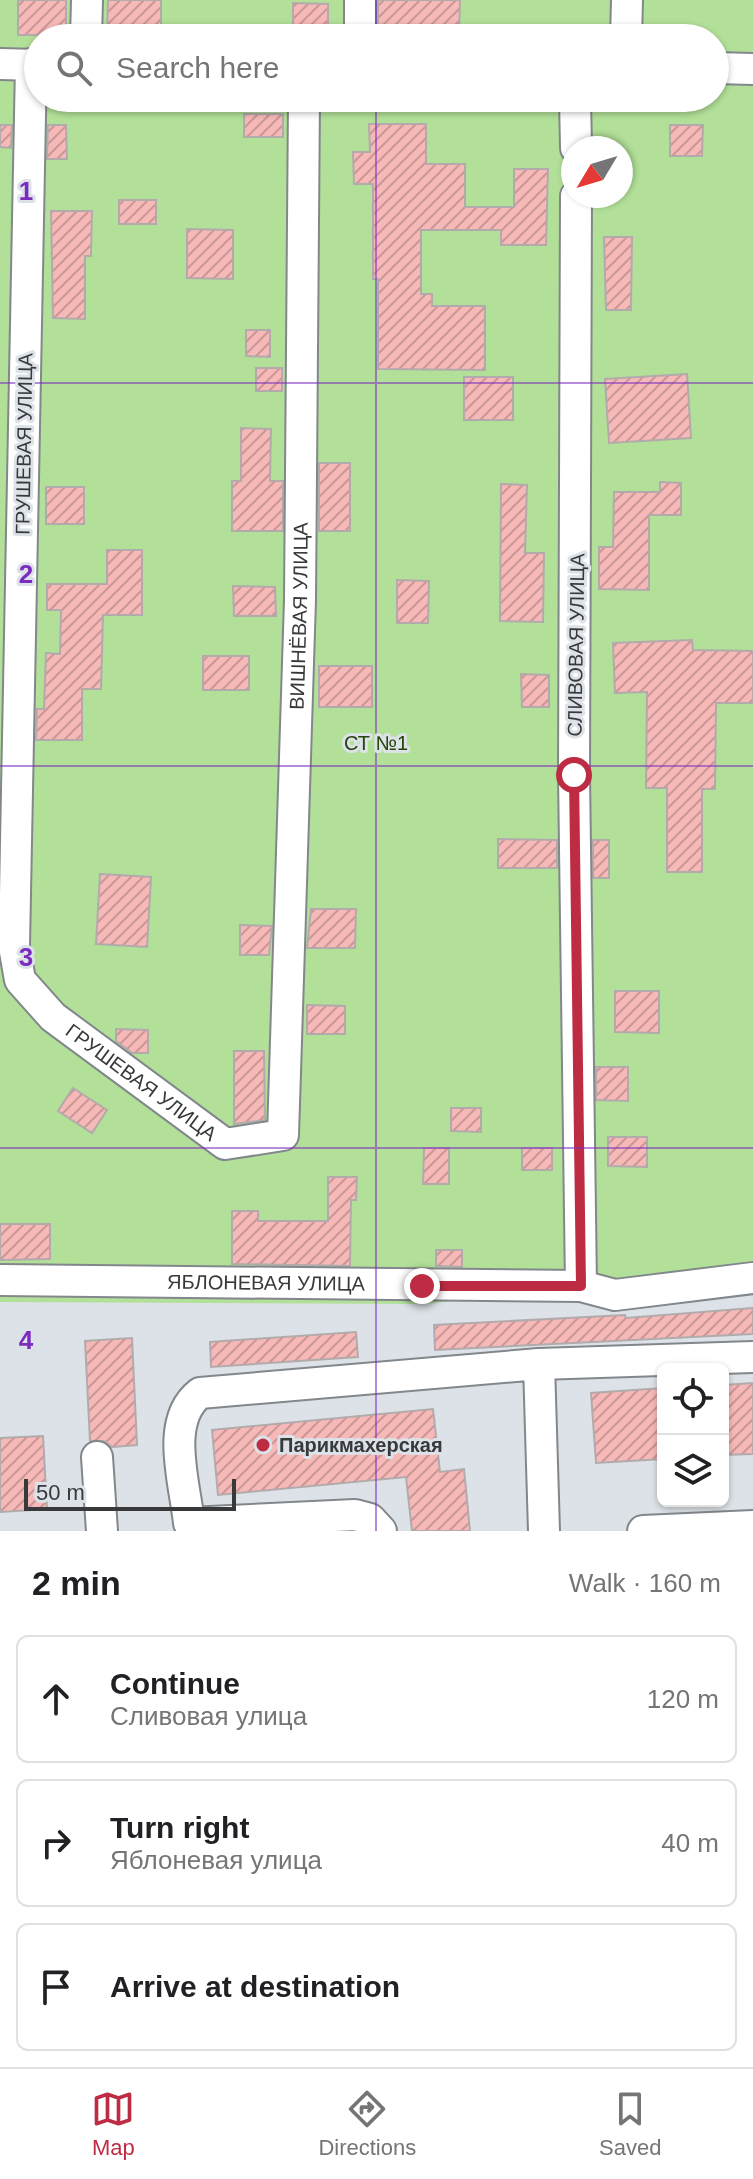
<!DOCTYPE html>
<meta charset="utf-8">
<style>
body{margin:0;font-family:Helvetica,sans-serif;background:#f6f6f6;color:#202124}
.controls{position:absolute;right:24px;bottom:24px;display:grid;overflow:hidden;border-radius:12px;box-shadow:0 2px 6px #0004}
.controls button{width:72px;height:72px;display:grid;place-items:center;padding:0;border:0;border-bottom:2px solid #e0e0e0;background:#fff;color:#202124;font:40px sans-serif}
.compass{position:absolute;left:561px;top:136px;width:72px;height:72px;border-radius:50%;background:#fff;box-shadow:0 2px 6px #0004;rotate:232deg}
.scale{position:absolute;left:24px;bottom:20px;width:212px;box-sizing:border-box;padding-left:8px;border:4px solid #37393b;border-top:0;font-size:22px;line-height:28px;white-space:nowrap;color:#37393b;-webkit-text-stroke:6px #dce2e7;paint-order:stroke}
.stop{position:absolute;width:24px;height:24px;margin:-18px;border:6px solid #bd2c43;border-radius:50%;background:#fff}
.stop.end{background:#bd2c43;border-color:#fff;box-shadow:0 2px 8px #0008}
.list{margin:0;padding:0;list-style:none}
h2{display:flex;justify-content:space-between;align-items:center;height:104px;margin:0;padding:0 32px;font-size:34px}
h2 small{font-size:26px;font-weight:400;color:#757577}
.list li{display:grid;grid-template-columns:52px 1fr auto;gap:24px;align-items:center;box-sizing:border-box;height:128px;margin:0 16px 16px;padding:0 16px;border:2px solid #e0e0e0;border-radius:12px}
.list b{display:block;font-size:30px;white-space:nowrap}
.list p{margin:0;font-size:26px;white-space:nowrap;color:#757577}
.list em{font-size:26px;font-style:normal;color:#757577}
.icon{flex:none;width:44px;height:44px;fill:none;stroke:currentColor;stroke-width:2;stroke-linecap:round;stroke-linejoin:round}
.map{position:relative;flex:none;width:753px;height:1531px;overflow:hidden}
.search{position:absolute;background:#fff;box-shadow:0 2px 6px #0004;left:24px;right:24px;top:24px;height:88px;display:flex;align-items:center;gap:20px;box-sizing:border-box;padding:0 28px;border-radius:44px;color:#757577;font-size:30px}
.sheet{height:536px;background:#fff}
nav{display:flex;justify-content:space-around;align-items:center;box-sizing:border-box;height:112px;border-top:2px solid #e0e0e0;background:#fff;font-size:22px;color:#757577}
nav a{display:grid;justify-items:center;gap:4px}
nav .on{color:#bd2c43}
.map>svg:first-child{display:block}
</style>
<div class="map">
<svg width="753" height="1531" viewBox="0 0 753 1531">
<defs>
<pattern id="building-hatch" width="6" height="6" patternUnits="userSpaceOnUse" patternTransform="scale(2)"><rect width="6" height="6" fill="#f7b9b7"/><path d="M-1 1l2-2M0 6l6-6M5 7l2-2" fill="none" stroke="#c99796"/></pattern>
</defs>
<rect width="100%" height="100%" fill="#dce2e7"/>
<path fill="#b2e098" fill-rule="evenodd" d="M0,0H753V1294L605,1307L563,1291L422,1304L0,1302ZM38,38H715V98H38ZM573,148H621V196H573Z"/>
<g fill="url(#building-hatch)" stroke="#b3abab" stroke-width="2">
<rect x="18" y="0" width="48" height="35"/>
<path d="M108,0H161V38H107Z"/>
<path d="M378,0H460L459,33L378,32Z"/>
<path d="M293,3L328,4V38H293Z"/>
<rect x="244" y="114" width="39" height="23"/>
<path d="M369,124H426V164H465V207H514V169H548L546,245H501V230H421V294H432V306H485V370L378,369V279H373V184H354L353,152H370Z"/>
<path d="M0,125H12L11,148L0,147Z"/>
<path d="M48,125H66L67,159H47Z"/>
<path d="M670,125H703L702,156H670Z"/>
<rect x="119" y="200" width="37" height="24"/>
<path d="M51,211H92L91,256H85V319L53,318Z"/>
<path d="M187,229L233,230V279L187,278Z"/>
<path d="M604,237H632L631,310H606Z"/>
<path d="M246,330H270V357L246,356Z"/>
<rect x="256" y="368" width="26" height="23"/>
<path d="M687,374L691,438L609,443L605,379Z"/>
<rect x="464" y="377" width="49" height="43"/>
<path d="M241,428L271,429L270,481H283V531H232V481H241Z"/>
<rect x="319" y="463" width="31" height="68"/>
<path d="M660,482L681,483V515H649V590L599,589V547H613L614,492H660Z"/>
<path d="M501,484L527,485L525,553H544L543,622L500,621Z"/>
<rect x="46" y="487" width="38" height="37"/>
<path d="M107,550H142V615H103L101,689H82V740H36L37,709H44L46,653L60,654L61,610H47V584H107Z"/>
<path d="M397,580L429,581L428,623H397Z"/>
<path d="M233,586L275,587L276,616H234Z"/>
<path d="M692,640L693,650L753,651V703H716L715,789H702V872H667V788H646L647,692L615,693L613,643Z"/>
<rect x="203" y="656" width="46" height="34"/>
<rect x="319" y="666" width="53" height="41"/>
<path d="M521,674L549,675V707H522Z"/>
<path d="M498,839L557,840V868H498Z"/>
<rect x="593" y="840" width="16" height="38"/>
<path d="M100,874L151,877L147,947L96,944Z"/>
<path d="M311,909H356L355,948H307Z"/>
<path d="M240,925L272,926L269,955H240Z"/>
<path d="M615,991H659V1033L615,1032Z"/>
<path d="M307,1005L345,1006V1034H307Z"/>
<path d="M116,1029L148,1030V1053H132L116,1041Z"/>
<path d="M234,1051H264L265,1120L234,1124Z"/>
<path d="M596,1067H628V1101L596,1100Z"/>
<path d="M73,1088L107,1110L92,1133L58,1111Z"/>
<path d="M451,1108H481V1132L451,1131Z"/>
<path d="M608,1137H647V1167L608,1166Z"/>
<path d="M424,1148H449V1184H423Z"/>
<rect x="522" y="1148" width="30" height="22"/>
<path d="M328,1177H357L356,1200H351L350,1266L232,1264V1211H258V1221H328Z"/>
<path d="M0,1224H50V1259L0,1260Z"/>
<path d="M436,1250H462V1267L436,1266Z"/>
<path d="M753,1308V1334L435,1350L434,1325L625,1315L626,1318Z"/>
<path d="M356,1332L358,1357L211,1367L210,1342Z"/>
<path d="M132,1338L137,1445L112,1447L104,1441H90L85,1341Z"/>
<path d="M753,1383V1454L723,1455V1385Z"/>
<path d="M663,1388V1459L596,1463L591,1393Z"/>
<path d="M433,1409L440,1472L464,1469L470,1531H412L406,1477L218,1495L212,1430Z"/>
<path d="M43,1436L47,1509L0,1512V1438Z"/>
</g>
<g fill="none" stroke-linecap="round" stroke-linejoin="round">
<defs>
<g id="minor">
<path d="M86,38L87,0"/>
<path d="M360,38V0"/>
<path d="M626,38L627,0"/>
<path d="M0,64L38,65"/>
<path id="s1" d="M31,64L14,946L20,980L53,1017L225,1144L283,1135L300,600L304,98"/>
<path d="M715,68L753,69"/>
<path d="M575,98L576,148"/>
<path d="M576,196L574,775L581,1286"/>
<path id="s2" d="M0,1280L581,1286L615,1295L753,1278"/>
<path d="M539,1364L753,1357"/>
<path d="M97,1457L102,1531"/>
<path d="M381,1531L370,1519L355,1515L189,1523C185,1483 164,1421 200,1393L539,1364L544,1531"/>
<path d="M643,1531L753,1526"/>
</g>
</defs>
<use href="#minor" stroke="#82878c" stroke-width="34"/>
<use href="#minor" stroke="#fff" stroke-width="30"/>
</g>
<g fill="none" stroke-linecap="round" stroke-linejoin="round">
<path stroke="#bd2c43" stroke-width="10" d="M422,1286H581L574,775"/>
</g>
<path fill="none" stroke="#7b2cbf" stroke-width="2" stroke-opacity="0.55" d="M376,0V38M376,98V1531M0,383H753M0,766H753M0,1148H753"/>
<circle fill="#bd2c43" stroke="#dce2e7" stroke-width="3" cx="263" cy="1445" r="8"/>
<g text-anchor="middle" stroke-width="6" stroke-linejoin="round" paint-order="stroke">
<g font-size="20" fill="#37393b" stroke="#dce2e7">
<text transform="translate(24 444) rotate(-89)" y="7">ГРУШЕВАЯ УЛИЦА</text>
<text dy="7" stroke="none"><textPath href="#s1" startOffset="1758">ВИШНЁВАЯ УЛИЦА</textPath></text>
<text transform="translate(576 645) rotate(-89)" y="7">СЛИВОВАЯ УЛИЦА</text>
<text dy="7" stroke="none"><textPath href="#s1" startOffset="1076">ГРУШЕВАЯ УЛИЦА</textPath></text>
<text dy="7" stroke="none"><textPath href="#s2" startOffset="266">ЯБЛОНЕВАЯ УЛИЦА</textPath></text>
</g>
<g font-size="20" fill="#24440b" stroke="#dce2e7">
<text x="376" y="750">СТ №1</text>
</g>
<g font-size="20" font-weight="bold" fill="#37393b" stroke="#dce2e7" text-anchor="start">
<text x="279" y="1452">Парикмахерская</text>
</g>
</g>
<g font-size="26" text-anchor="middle" font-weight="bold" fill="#7b2cbf" stroke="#dce2e7" stroke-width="6" stroke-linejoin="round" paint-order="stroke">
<text x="26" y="200">1</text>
<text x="26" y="583">2</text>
<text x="26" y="966">3</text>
<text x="26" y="1349">4</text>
</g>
</svg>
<div class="controls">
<button><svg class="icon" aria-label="locate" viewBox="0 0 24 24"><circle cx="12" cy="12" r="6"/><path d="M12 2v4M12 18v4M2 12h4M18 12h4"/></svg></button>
<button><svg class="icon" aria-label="layers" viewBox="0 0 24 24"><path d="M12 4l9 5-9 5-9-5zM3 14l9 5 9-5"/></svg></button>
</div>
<svg class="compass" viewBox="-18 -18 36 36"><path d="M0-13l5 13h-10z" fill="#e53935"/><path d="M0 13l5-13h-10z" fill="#757577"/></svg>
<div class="scale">50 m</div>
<div class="stop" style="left:574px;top:775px"></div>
<div class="stop end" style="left:422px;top:1286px"></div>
<div class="search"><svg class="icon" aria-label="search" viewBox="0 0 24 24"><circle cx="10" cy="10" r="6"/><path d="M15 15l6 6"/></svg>Search here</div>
</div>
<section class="sheet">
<h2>2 min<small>Walk · 160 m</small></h2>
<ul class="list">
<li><svg class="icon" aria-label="ahead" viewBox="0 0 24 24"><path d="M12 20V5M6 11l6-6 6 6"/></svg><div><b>Continue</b><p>Сливовая улица</p></div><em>120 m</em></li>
<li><svg class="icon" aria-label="right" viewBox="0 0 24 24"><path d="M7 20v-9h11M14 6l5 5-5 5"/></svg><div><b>Turn right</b><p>Яблоневая улица</p></div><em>40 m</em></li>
<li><svg class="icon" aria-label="arrive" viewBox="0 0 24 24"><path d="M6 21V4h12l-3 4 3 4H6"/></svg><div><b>Arrive at destination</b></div></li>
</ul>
</section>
<nav>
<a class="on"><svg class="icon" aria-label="map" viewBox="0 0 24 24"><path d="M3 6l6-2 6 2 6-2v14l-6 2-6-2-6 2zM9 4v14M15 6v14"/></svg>Map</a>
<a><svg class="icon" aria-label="directions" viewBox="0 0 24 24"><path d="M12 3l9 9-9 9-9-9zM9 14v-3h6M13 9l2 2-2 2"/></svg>Directions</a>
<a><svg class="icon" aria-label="saved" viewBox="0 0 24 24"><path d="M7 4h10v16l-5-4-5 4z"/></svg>Saved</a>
</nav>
